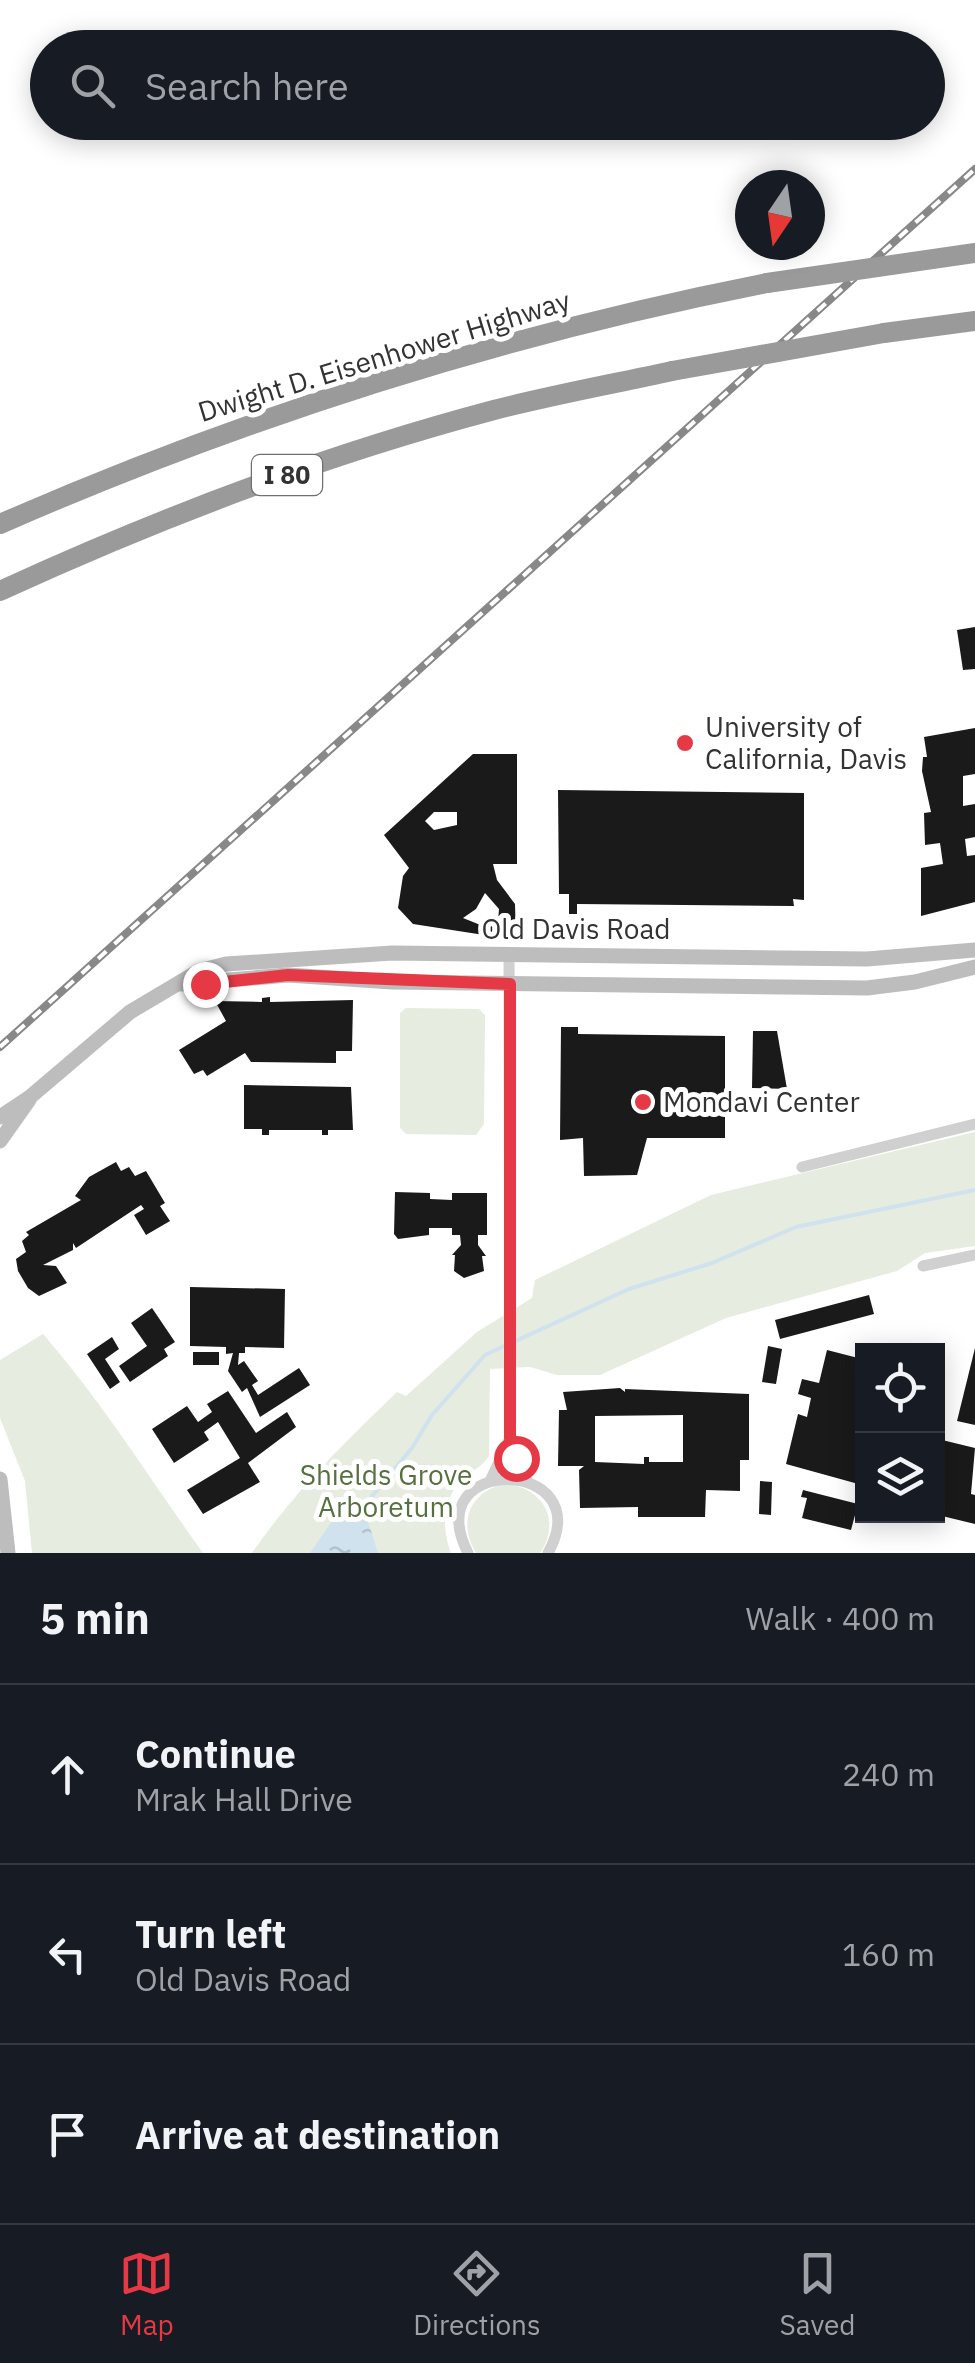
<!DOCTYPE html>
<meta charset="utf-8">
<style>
body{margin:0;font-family:"IBM Plex Sans",sans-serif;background:#242831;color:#f1f3f6}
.controls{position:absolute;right:30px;bottom:30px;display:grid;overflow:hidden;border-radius:0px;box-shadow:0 5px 25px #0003}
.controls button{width:90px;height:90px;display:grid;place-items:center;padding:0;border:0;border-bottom:2px solid #363941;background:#171b24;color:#f1f3f6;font:50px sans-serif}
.compass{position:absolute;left:735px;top:170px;width:90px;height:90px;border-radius:50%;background:#171b24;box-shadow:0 5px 25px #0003;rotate:193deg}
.stop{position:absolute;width:30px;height:30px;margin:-22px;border:8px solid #e63946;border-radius:50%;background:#fff}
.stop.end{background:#e63946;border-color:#fff;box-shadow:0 2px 10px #0008}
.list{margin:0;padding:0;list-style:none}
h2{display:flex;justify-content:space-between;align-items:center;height:130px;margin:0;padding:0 40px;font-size:42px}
h2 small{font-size:32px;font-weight:400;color:#9ea1a6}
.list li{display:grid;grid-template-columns:65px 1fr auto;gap:30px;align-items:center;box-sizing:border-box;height:180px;padding:0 40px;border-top:2px solid #363941}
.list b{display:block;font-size:38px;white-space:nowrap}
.list p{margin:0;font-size:32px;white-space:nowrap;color:#9ea1a6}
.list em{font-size:32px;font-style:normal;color:#9ea1a6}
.icon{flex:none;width:55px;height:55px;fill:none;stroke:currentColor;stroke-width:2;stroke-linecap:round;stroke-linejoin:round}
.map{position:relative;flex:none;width:975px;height:1553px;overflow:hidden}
.search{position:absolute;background:#171b24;box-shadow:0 5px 25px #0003;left:30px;right:30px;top:30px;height:110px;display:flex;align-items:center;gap:25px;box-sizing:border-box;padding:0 35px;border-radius:55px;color:#9ea1a6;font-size:38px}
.sheet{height:670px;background:#171b24}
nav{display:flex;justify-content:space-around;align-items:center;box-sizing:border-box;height:140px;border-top:2px solid #363941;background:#171b24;font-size:28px;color:#9ea1a6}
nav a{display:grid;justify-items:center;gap:5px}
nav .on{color:#e63946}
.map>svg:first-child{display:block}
</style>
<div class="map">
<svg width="975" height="1553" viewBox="0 0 975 1553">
<defs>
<pattern id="water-ripples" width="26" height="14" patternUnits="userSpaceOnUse" patternTransform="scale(2.5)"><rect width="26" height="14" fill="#cfe2ee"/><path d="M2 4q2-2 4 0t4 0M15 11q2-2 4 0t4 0" fill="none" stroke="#b2c2cd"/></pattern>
</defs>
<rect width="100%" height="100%" fill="#fff"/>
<g fill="#e6ecdf">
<path d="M406,1008L479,1009L485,1015L484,1124L476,1135L406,1134L400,1128V1013Z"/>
<path d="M975,1132V1246L925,1253L897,1271L726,1318L600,1375H557L530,1367L490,1369L489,1456C481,1468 468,1473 459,1483C442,1502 442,1531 451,1553H252C294,1492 344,1443 397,1392L406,1396L477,1332L532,1298L535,1280L711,1195Z"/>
<path d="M43,1334C103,1403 149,1478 203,1553H32L25,1481L0,1418V1360Z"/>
<path d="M505,1484C543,1487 562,1521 540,1553H476C457,1522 470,1491 505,1484Z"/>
</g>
<path fill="url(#water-ripples)" d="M354,1504L363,1506L378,1553H310L341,1508Z"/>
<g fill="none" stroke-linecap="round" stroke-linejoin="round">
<path stroke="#cfe2ee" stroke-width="4" d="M363,1507L412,1448L432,1415L485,1355L629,1289L712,1263L796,1227L975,1190"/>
</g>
<g fill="#1a1a1a" fill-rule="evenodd">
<path d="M975,627V669L963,670L957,630Z"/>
<path d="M975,728V774L963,776V806L975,804V837L965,839L967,856L975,855V902L921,916V868L943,864L940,843L925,845L924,813L931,812L922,771L923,757H927L924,737Z"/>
<path d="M473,754H517V864H493L497,880L515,904L516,940L413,924L398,908L403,876L409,868L384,835ZM434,812H457V825L434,830L425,821ZM485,893L499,909L498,922L488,928L463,918L476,909Z"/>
<path d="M558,790L804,793V900L793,899L794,906L577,904V914H569V894H559Z"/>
<path d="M270,997V1002L353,1000L352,1051H336V1063L251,1062L245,1053L207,1076L203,1070L194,1074L179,1050L226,1021L215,1001L262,1002V998Z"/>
<path d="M561,1027H578V1034L725,1036V1138H647L637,1175L584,1176L583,1138L560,1140Z"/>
<path d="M753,1031H777L787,1089L752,1088Z"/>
<path d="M244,1085L351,1087L353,1130H328V1135H322V1130H269V1135H262V1129H244Z"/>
<path d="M116,1162L121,1171L129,1167L135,1176L146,1171L165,1203L160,1206L170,1221L146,1235L134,1215L144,1209L141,1205L76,1248L73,1243V1250L43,1265L56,1266L67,1283L39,1296L28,1288L18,1271L16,1259L26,1252L22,1241L29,1235L26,1232L81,1200L75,1196L89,1177Z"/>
<path d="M395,1192L430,1193V1199L452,1200V1193H487V1235H478V1245L486,1256H482L484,1271L464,1278L454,1271L455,1255H452L461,1245L460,1235H452V1228H429V1235L398,1239L394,1234Z"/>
<path d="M190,1287L285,1289L284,1348L245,1347V1353H239L238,1365L244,1361L258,1381L252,1385L258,1395L299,1368L310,1385L260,1417L247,1388L242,1392L228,1371L233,1353L226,1354V1347L190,1346Z"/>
<path d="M869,1295L874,1314L780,1339L775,1320Z"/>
<path d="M152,1308L175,1342L164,1349L168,1356L130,1382L119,1366L147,1346L131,1323Z"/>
<path d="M112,1337L119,1349L105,1359L120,1382L110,1389L87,1354Z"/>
<path d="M768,1346L782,1349L776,1384L762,1382Z"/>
<path d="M975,1348V1425L957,1421Z"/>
<path d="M827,1350L862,1359V1485L786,1464L798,1414L807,1417L811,1398L798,1394L802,1379L819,1383Z"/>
<rect x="193" y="1352" width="26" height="13"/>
<path d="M620,1388L625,1392V1389L749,1394V1460H740V1491L706,1490L705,1517H638V1507L580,1508L579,1470L584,1466H558L559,1410H567L563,1392ZM683,1415V1462H649V1457H644V1464L595,1462V1416Z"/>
<path d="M228,1391L256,1433L287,1412L296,1427L248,1463L260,1482L203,1514L187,1490L240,1458L218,1422L204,1432L209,1440L174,1463L152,1429L187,1406L198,1422L212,1412L207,1404Z"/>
<path d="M938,1439L975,1448L971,1494L975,1495V1524L938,1515Z"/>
<path d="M760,1481L772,1482L771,1515L759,1514Z"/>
<path d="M803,1490L858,1504L851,1530L802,1518L807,1498L801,1497Z"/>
</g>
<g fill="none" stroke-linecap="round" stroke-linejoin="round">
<g stroke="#d0d0d0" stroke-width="11">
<path d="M509,954L510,1438L527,1480"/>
<path d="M802,1167L975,1124"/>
<path d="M923,1266L975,1255"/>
<path d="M490,1481L510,1438"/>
<path d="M468,1553C417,1452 601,1458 548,1553"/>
</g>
<g stroke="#bdbdbd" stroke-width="15">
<path d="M181,984L288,975L392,982L867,988L915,982L975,967"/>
<path d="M0,1117L30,1097L130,1012L199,971L226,964L392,953L867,959L975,950"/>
<path d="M0,1141L29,1100"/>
<path d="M0,1479L8,1553"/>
</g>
<g stroke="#9a9a9a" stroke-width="20">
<path d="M884,333L975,321"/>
<path d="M0,524C247,416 502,335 767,283"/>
<path d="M0,591C159,518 324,455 494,410C552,395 613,384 672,371"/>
</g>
<defs>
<path id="rail" d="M0,1047L975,169"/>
</defs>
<use href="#rail" stroke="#888" stroke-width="8"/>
<use href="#rail" stroke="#fff" stroke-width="4" stroke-dasharray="11" stroke-linecap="butt"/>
<g stroke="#9a9a9a" stroke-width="20">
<path d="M767,283L975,253"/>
<path d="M672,371L884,333"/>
</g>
</g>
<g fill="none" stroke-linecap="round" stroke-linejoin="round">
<path stroke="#e63946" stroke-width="12" d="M205,984L288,975L510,984V1438L516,1458"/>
</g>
<g fill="#e63946" stroke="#fff" stroke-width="4">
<circle cx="685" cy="743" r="10"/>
<circle cx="643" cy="1102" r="10"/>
</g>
<g text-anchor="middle" stroke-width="10" stroke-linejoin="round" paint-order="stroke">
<rect fill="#fff" stroke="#707070" stroke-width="2.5" x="252" y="455" width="70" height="40" rx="8"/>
<g font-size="25" font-weight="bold" fill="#333">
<text x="287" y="484">I 80</text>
</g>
<g font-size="28" fill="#333" stroke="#fff">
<text transform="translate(384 356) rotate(-17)" y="10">Dwight D. Eisenhower Highway</text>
<text x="576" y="939">Old Davis Road</text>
</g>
<g font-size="28" fill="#333" stroke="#fff" text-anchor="start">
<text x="705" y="737">University of<tspan x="705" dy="32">California, Davis</tspan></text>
<text x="663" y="1112">Mondavi Center</text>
</g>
<g font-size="28" fill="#56703f" stroke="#fff">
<text x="386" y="1485">Shields Grove<tspan x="386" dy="32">Arboretum</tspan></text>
</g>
</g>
</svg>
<div class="controls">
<button><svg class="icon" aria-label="locate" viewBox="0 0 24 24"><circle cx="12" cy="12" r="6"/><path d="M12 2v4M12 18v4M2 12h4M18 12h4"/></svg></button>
<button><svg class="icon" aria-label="layers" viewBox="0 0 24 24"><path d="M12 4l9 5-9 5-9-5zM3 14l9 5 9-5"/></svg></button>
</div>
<svg class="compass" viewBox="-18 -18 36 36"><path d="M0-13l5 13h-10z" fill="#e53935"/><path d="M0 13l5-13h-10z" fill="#9ea1a6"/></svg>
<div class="stop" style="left:516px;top:1458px"></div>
<div class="stop end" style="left:205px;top:984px"></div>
<div class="search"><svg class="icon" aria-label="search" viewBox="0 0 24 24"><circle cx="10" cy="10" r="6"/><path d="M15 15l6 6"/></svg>Search here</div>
</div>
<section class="sheet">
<h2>5 min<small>Walk · 400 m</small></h2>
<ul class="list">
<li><svg class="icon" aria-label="ahead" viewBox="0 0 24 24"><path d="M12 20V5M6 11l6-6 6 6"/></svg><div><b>Continue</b><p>Mrak Hall Drive</p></div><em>240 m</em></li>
<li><svg class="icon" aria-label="left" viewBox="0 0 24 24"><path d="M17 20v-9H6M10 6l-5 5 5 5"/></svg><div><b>Turn left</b><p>Old Davis Road</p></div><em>160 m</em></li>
<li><svg class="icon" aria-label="arrive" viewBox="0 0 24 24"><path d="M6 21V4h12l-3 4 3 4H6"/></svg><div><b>Arrive at destination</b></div></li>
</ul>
</section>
<nav>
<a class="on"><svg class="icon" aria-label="map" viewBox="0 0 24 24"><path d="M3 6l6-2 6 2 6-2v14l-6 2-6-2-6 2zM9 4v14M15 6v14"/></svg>Map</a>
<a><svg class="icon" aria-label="directions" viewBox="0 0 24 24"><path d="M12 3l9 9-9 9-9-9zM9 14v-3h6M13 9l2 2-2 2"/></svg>Directions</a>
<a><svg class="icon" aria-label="saved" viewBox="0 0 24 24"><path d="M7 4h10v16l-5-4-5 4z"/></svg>Saved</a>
</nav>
